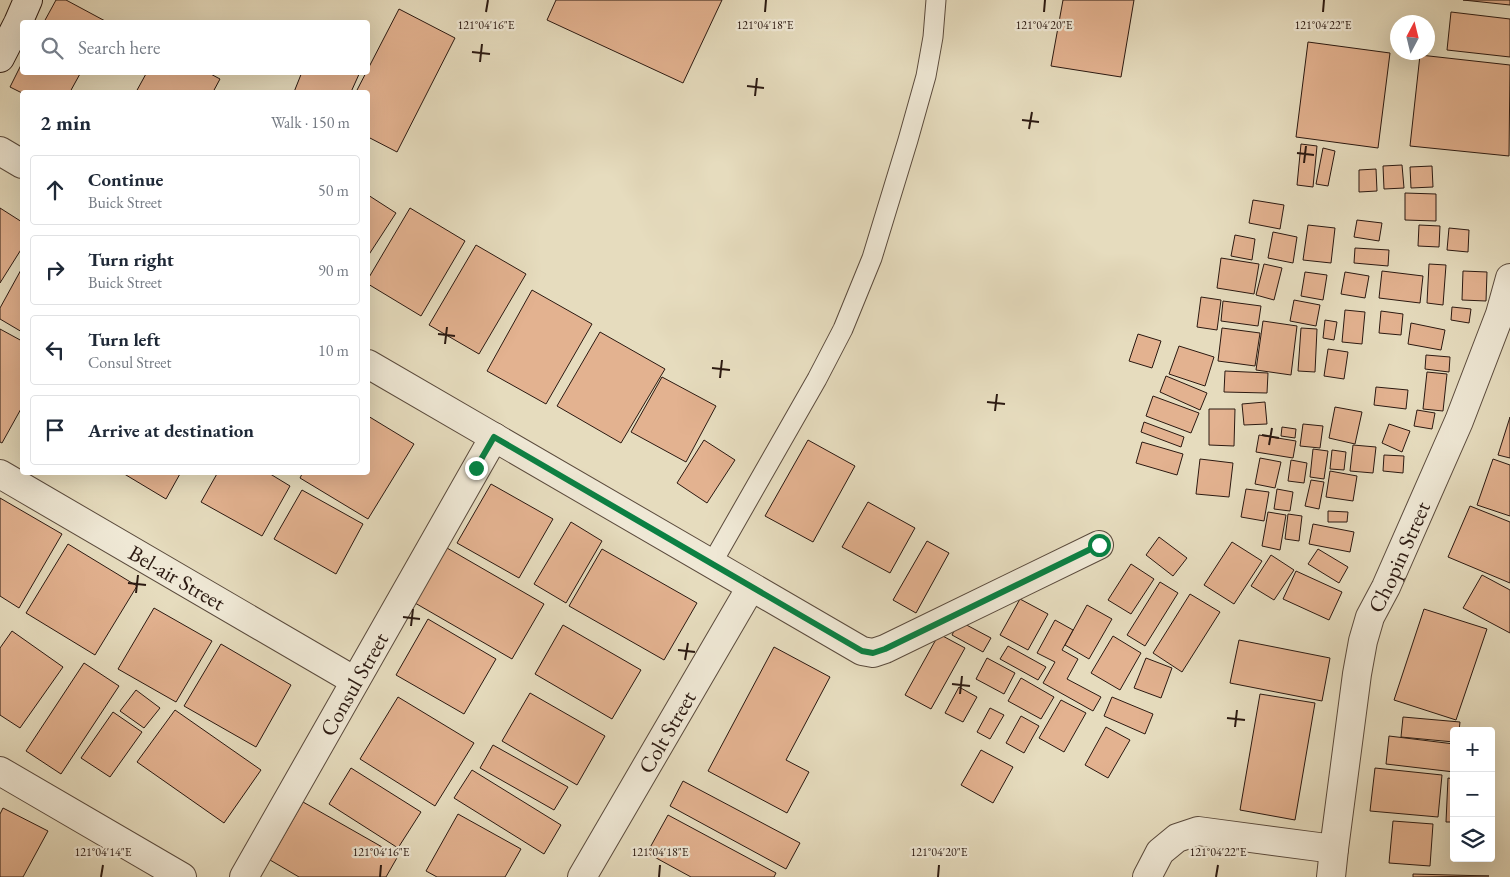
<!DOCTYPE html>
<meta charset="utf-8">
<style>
body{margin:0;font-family:"EB Garamond",serif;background:#f2f2f3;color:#1f2937}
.controls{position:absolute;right:15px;bottom:15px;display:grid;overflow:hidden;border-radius:5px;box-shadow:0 5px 20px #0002}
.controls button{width:45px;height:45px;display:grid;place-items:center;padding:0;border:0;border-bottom:1px solid #e0e1e3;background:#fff;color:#1f2937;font:25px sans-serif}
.compass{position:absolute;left:1390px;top:15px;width:45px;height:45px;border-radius:50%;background:#fff;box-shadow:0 5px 20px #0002;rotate:7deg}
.stop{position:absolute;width:15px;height:15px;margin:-11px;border:4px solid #0b8043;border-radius:50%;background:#fff}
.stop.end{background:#0b8043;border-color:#fff;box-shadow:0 1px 5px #0008}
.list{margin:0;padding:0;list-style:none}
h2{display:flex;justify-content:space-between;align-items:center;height:65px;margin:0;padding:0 20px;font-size:21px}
h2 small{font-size:16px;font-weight:400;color:#747a83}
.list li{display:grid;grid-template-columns:32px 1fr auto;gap:15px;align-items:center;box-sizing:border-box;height:70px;margin:0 10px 10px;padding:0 10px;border:1px solid #e0e1e3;border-radius:5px}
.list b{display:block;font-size:19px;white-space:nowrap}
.list p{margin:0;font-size:16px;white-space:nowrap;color:#747a83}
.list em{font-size:16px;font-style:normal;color:#747a83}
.icon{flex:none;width:28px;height:28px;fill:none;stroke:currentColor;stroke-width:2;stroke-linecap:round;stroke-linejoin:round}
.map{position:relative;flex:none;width:1510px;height:877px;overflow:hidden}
.search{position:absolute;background:#fff;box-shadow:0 5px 20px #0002;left:20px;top:20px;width:350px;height:55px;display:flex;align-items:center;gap:12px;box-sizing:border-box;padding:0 18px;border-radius:5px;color:#747a83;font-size:19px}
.panel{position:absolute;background:#fff;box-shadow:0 5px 20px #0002;left:20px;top:90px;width:350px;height:385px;border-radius:5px}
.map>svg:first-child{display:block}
</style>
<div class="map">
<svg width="1510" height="877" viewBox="0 0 1510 877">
<rect width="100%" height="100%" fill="#e6dcbe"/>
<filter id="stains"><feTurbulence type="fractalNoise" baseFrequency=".004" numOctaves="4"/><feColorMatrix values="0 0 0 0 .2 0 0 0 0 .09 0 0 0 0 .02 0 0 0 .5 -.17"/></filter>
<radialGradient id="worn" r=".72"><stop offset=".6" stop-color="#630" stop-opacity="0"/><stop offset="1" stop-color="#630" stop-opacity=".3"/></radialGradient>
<g fill="#e3b290" stroke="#2b1911">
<path d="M56,0H66L107,22H44Z"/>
<path d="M556,0H722L683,83L547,20Z"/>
<path d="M1063,0H1134L1121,77L1051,66Z"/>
<path d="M1463,0H1510V5Z"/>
<path d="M399,9L455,38L397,152L368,137V92H356Z"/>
<path d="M1451,12L1510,19V57L1447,50Z"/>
<path d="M1308,42L1390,53L1378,148L1296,137Z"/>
<path d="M1420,55L1510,65L1509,156L1410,146Z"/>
<path d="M22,63V72H81L70,92L22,93L10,87Z"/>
<path d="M147,72H207L220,79L213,92H136Z"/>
<path d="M302,72H360L351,92H294Z"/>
<path d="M1301,144L1317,146L1313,187L1297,185Z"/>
<path d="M1323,148L1335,151L1328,186L1316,184Z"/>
<path d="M1402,165L1404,188L1384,189L1383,166Z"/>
<path d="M1432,166L1433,187L1411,188L1410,167Z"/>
<path d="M1376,169L1377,191L1359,192V170Z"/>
<path d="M1405,193L1436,194V221L1405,220Z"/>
<path d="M368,195L396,213L368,256Z"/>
<path d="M1253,200L1284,205L1280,229L1249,223Z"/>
<path d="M0,208L22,222V248L0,283Z"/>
<path d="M410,208L465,241L421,316L368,284V279Z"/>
<path d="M1357,220L1382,223L1379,241L1354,237Z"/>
<path d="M1308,225L1335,228L1331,263L1303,260Z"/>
<path d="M1419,225L1440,226L1439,247L1418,246Z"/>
<path d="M1449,228L1469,230L1468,252L1447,250Z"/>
<path d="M1273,232L1297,237L1293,263L1268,258Z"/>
<path d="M1235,235L1255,239L1252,260L1231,256Z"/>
<path d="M476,245L526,274L479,354L429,325Z"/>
<path d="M1355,248L1389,250L1388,266L1354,263Z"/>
<path d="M1221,258L1259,264L1254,294L1217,288Z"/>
<path d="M1264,264L1282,268L1274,300L1256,295Z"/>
<path d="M1429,264L1446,265L1443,305L1427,303Z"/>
<path d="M22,268V332L0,319V308Z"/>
<path d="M1382,271L1423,276L1420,303L1379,298Z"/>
<path d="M1463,271L1487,272L1486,301L1462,300Z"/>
<path d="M1305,272L1327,275L1323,300L1301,296Z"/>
<path d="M1345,272L1369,276L1365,298L1341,294Z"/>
<path d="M532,290L592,324L546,404L487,371Z"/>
<path d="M1201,297L1221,300L1217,330L1197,327Z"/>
<path d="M1294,300L1320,305L1316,326L1290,321Z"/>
<path d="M1223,301L1261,306L1258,326L1221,321Z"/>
<path d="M1452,307L1471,309L1469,323L1451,320Z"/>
<path d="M1345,310L1365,312L1362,344L1342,342Z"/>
<path d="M1381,311L1403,314L1401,335L1379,333Z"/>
<path d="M1325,320L1337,322L1334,340L1323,338Z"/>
<path d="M1263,321L1297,326L1291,375L1256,370Z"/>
<path d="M1411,323L1445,330L1441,350L1408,344Z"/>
<path d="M1222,328L1260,333L1255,366L1218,361Z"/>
<path d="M1301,328L1317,329L1315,372L1298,371Z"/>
<path d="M0,329L22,341V407L2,443L0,442Z"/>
<path d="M600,332L665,369L621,443L557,406Z"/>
<path d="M1138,334L1161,341L1152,368L1129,361Z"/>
<path d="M1179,346L1214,357L1205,386L1169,374Z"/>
<path d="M1328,349L1348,352L1344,379L1324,376Z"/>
<path d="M1426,355L1450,357L1449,372L1425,369Z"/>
<path d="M1225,371L1268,373L1267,393L1224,392Z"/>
<path d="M1427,372L1447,374L1443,411L1423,409Z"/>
<path d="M1166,376L1207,393L1200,410L1160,392Z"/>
<path d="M662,377L716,406L686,462L631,432Z"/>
<path d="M1376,387L1408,390L1406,409L1374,405Z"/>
<path d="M1153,396L1199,413L1191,433L1146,416Z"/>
<path d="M1265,402L1267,424L1244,425L1242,404Z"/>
<path d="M1335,407L1362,412L1355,444L1329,438Z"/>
<path d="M1209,409H1235L1234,446L1209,445Z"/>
<path d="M1417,410L1435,413L1432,429L1414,426Z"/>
<path d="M368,416L414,444L368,519L300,478L303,472H368Z"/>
<path d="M1510,417V458L1498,455Z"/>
<path d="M1144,422L1184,437L1181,447L1141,432Z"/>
<path d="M1303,424L1323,426L1320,448L1300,446Z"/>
<path d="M1389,424L1410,431L1402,452L1382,443Z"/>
<path d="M1282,427L1296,429L1295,438L1281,436Z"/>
<path d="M1259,435L1296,441L1293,458L1256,452Z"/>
<path d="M704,440L735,460L707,503L677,483Z"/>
<path d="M808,440L855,466L813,542L765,516Z"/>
<path d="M1142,442L1183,454L1177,475L1136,463Z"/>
<path d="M1353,445L1376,447L1373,473L1350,471Z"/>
<path d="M1313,449L1328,451L1324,479L1310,477Z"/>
<path d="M1332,450L1346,452L1344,470L1330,469Z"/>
<path d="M1384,455L1404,456L1403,473L1383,471Z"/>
<path d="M1260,458L1281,462L1275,488L1255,484Z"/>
<path d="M1200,459L1233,463L1229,497L1196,494Z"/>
<path d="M1493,459L1510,465V516L1477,505Z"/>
<path d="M1291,460L1307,463L1304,483L1288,481Z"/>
<path d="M1330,471L1357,476L1353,501L1326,497Z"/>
<path d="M121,472H181L166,499Z"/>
<path d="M218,472H267L290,486L262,536L201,502Z"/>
<path d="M1311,480L1324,482L1319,509L1305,506Z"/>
<path d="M491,484L553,519L519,578L457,543Z"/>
<path d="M1246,489L1269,492L1264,521L1241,517Z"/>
<path d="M1277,489L1293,492L1290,511L1274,509Z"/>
<path d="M302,490L363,524L336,574L274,539Z"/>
<path d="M0,498L62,534L19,608L0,596Z"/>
<path d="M868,502L915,528L890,573L842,547Z"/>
<path d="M1470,506L1510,522V583L1448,557Z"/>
<path d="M1328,511L1348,512L1347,522H1328Z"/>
<path d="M1268,512L1286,515L1280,550L1262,546Z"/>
<path d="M1288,514L1302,516L1299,541L1285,539Z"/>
<path d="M571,522L602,541L566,603L534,584Z"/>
<path d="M1313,524L1354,532L1350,552L1309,544Z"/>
<path d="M1159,537L1187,558L1173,576L1146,555Z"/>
<path d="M927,541L949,553L916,613L893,600Z"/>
<path d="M1232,542L1262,561L1234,604L1204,585Z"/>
<path d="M68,544L137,586L95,655L26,613Z"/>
<path d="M447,548L544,604L512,659L415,603Z"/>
<path d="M602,549L697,603L664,660L569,606Z"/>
<path d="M1318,549L1348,567L1339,583L1308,564Z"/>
<path d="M1271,555L1294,570L1274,600L1251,586Z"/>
<path d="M1131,564L1154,579L1131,614L1108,600Z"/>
<path d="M1296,571L1342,592L1329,620L1283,599Z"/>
<path d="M1482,575L1510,590V633L1463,608Z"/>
<path d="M1160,582L1178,593L1145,646L1127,635Z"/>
<path d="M1190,594L1220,612L1182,672L1153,653Z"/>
<path d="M1020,599L1048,614L1028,650L1000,635Z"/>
<path d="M1087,605L1112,619L1089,659L1065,645Z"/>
<path d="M154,608L212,641L176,702L118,669Z"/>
<path d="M1424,609L1487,629L1456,720L1394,700Z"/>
<path d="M428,619L496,659L464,714L396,675Z"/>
<path d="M1055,620L1073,630L1062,650L1078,659L1067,679L1101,697L1093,711L1043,683L1055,662L1037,653Z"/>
<path d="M959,621L991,638L983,652L952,635Z"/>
<path d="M563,625L641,670L612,719L535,674Z"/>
<path d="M12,631L63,667L20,728L0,715V648Z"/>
<path d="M939,634L965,648L931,709L905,695Z"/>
<path d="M1113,636L1141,653L1120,690L1091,673Z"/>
<path d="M1239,640L1330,658L1322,701L1230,683Z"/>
<path d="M221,644L291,685L256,747L184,706Z"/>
<path d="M1008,646L1046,667L1038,680L1000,659Z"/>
<path d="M774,647L830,677L786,760L809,772L787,813L708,771Z"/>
<path d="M987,658L1015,673L1004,694L976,679Z"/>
<path d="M1146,658L1172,668L1161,698L1134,688Z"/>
<path d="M84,663L119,686L61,774L26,751Z"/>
<path d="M1021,678L1054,697L1041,719L1008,701Z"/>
<path d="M959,687L977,697L963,722L945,713Z"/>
<path d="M136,690L160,708L144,728L120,711Z"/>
<path d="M530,693L605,736L577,785L502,741Z"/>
<path d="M1260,694L1315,703L1295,820L1240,810Z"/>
<path d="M398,697L474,743L435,806L360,759Z"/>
<path d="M1112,697L1153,714L1145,734L1104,716Z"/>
<path d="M1061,700L1086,713L1064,752L1039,738Z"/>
<path d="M990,708L1004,715L990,739L977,732Z"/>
<path d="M175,710L261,770L224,823L137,762Z"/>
<path d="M113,712L142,732L110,777L81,758Z"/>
<path d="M1021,716L1039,726L1024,753L1006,743Z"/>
<path d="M1403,717L1460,722L1459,731H1454V742L1401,737Z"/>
<path d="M1106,727L1130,740L1108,778L1085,765Z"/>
<path d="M1389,736L1454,744V772L1386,764Z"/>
<path d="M493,745L568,787L554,810L480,768Z"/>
<path d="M981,750L1013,767L993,803L961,785Z"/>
<path d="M351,768L421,812L398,848L329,804Z"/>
<path d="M1375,768L1442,775L1438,817L1370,811Z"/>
<path d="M472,770L561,825L544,854L454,798Z"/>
<path d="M1448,778L1454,779V822H1446Z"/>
<path d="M683,781L800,843L786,869L670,806Z"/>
<path d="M303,802L398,856L386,877H299L270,860Z"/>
<path d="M3,808L48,831L23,877H0V814Z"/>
<path d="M458,814L521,849L505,877H437L426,871Z"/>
<path d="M668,815L776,873L774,877H691L647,853Z"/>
<path d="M1393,821L1433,824L1430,866L1389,863Z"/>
<path d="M1413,874L1489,876L1413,877Z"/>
</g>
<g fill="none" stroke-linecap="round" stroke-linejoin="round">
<defs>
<path id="lane" d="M712,563L817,379L843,329L872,258L908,140L926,76L933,37L936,0"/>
<g id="street">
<path d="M0,151L22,164"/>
<path d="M368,364L862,651L873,653L885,649L1099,545"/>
<path id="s1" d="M0,474L355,681"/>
<path d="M0,771L182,877"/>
<path id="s2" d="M244,877L494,437"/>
<path id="s3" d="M582,877L751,587"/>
<path d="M1147,877L1160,852L1177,838L1198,831L1334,849"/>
<path id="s4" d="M1331,877L1334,849L1357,674L1363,641L1370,617L1386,587L1459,421L1500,314L1510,278"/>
</g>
<path id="secondary" d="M0,58L18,23L28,0"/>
</defs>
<use href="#lane" stroke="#5a4a3c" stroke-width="21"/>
<use href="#street" stroke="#5a4a3c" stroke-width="30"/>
<use href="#secondary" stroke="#2b1911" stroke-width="30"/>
<use href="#lane" stroke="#efe8d5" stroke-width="19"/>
<use href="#street" stroke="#efe8d5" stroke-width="28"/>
<use href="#secondary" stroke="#efe8d5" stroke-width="28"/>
</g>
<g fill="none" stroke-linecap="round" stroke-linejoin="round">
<path stroke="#0b8043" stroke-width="6" d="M476,468L494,437L862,651L873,653L885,649L1099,545"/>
</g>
<path fill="none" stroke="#2b1911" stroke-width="2" d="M486,12L488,0M765,12L766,0M1044,12L1045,0M1323,12L1324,0M472,52L490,54M480,62L482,44M747,86L764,88M755,96L757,78M1022,120L1039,122M1029,129L1032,112M1297,153L1314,155M1304,163L1306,146M438,334L455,336M445,344L447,327M712,368L730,370M720,378L722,360M987,402L1005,404M995,411L997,394M1262,435L1279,438M1269,445L1272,428M128,583L146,585M136,593L138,575M403,617L420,619M411,626L413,609M678,650L695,652M685,660L688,643M952,684L970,686M960,694L962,676M1227,718L1245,720M1235,727L1237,710M101,877L103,865M380,877L381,865M659,877L660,865M938,877L939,865M1216,877L1218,865"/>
<g text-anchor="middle" stroke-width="4.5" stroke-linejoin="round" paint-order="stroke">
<g font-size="22" fill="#2b1911" stroke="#efe8d5">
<text dy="8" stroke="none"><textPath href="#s4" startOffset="330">Chopin Street</textPath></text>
<text dy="8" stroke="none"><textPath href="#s1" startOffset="205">Bel-air Street</textPath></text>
<text dy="8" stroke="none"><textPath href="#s2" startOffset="222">Consul Street</textPath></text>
<text dy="8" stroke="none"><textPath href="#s3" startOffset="168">Colt Street</textPath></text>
</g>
</g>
<g font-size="12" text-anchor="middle" fill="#2b1911" stroke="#efe8d5" stroke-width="4.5" stroke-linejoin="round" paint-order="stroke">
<text x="486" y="29">121°04'16"E</text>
<text x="765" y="29">121°04'18"E</text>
<text x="1044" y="29">121°04'20"E</text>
<text x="1323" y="29">121°04'22"E</text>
<text x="103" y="856">121°04'14"E</text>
<text x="381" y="856">121°04'16"E</text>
<text x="660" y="856">121°04'18"E</text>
<text x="939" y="856">121°04'20"E</text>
<text x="1218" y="856">121°04'22"E</text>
</g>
<rect width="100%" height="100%" filter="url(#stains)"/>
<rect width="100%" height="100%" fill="url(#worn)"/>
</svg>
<div class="controls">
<button>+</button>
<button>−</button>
<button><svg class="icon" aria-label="layers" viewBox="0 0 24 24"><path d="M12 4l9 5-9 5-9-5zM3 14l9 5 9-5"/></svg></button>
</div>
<svg class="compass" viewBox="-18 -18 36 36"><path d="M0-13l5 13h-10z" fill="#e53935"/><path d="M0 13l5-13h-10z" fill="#747a83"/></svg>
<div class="stop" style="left:1099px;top:545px"></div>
<div class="stop end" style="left:476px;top:468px"></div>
<div class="search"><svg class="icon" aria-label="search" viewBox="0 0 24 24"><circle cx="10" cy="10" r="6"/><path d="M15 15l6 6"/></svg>Search here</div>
<section class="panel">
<h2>2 min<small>Walk · 150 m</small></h2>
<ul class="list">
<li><svg class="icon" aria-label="ahead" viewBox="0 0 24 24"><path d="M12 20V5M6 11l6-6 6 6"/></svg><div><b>Continue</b><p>Buick Street</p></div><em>50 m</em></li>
<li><svg class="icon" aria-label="right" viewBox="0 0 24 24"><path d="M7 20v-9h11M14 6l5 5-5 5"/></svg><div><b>Turn right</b><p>Buick Street</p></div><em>90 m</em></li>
<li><svg class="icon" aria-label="left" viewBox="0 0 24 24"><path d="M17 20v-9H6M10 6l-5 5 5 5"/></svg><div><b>Turn left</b><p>Consul Street</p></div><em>10 m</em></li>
<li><svg class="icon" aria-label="arrive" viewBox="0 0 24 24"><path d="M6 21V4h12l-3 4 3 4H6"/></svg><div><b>Arrive at destination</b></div></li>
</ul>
</section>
</div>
